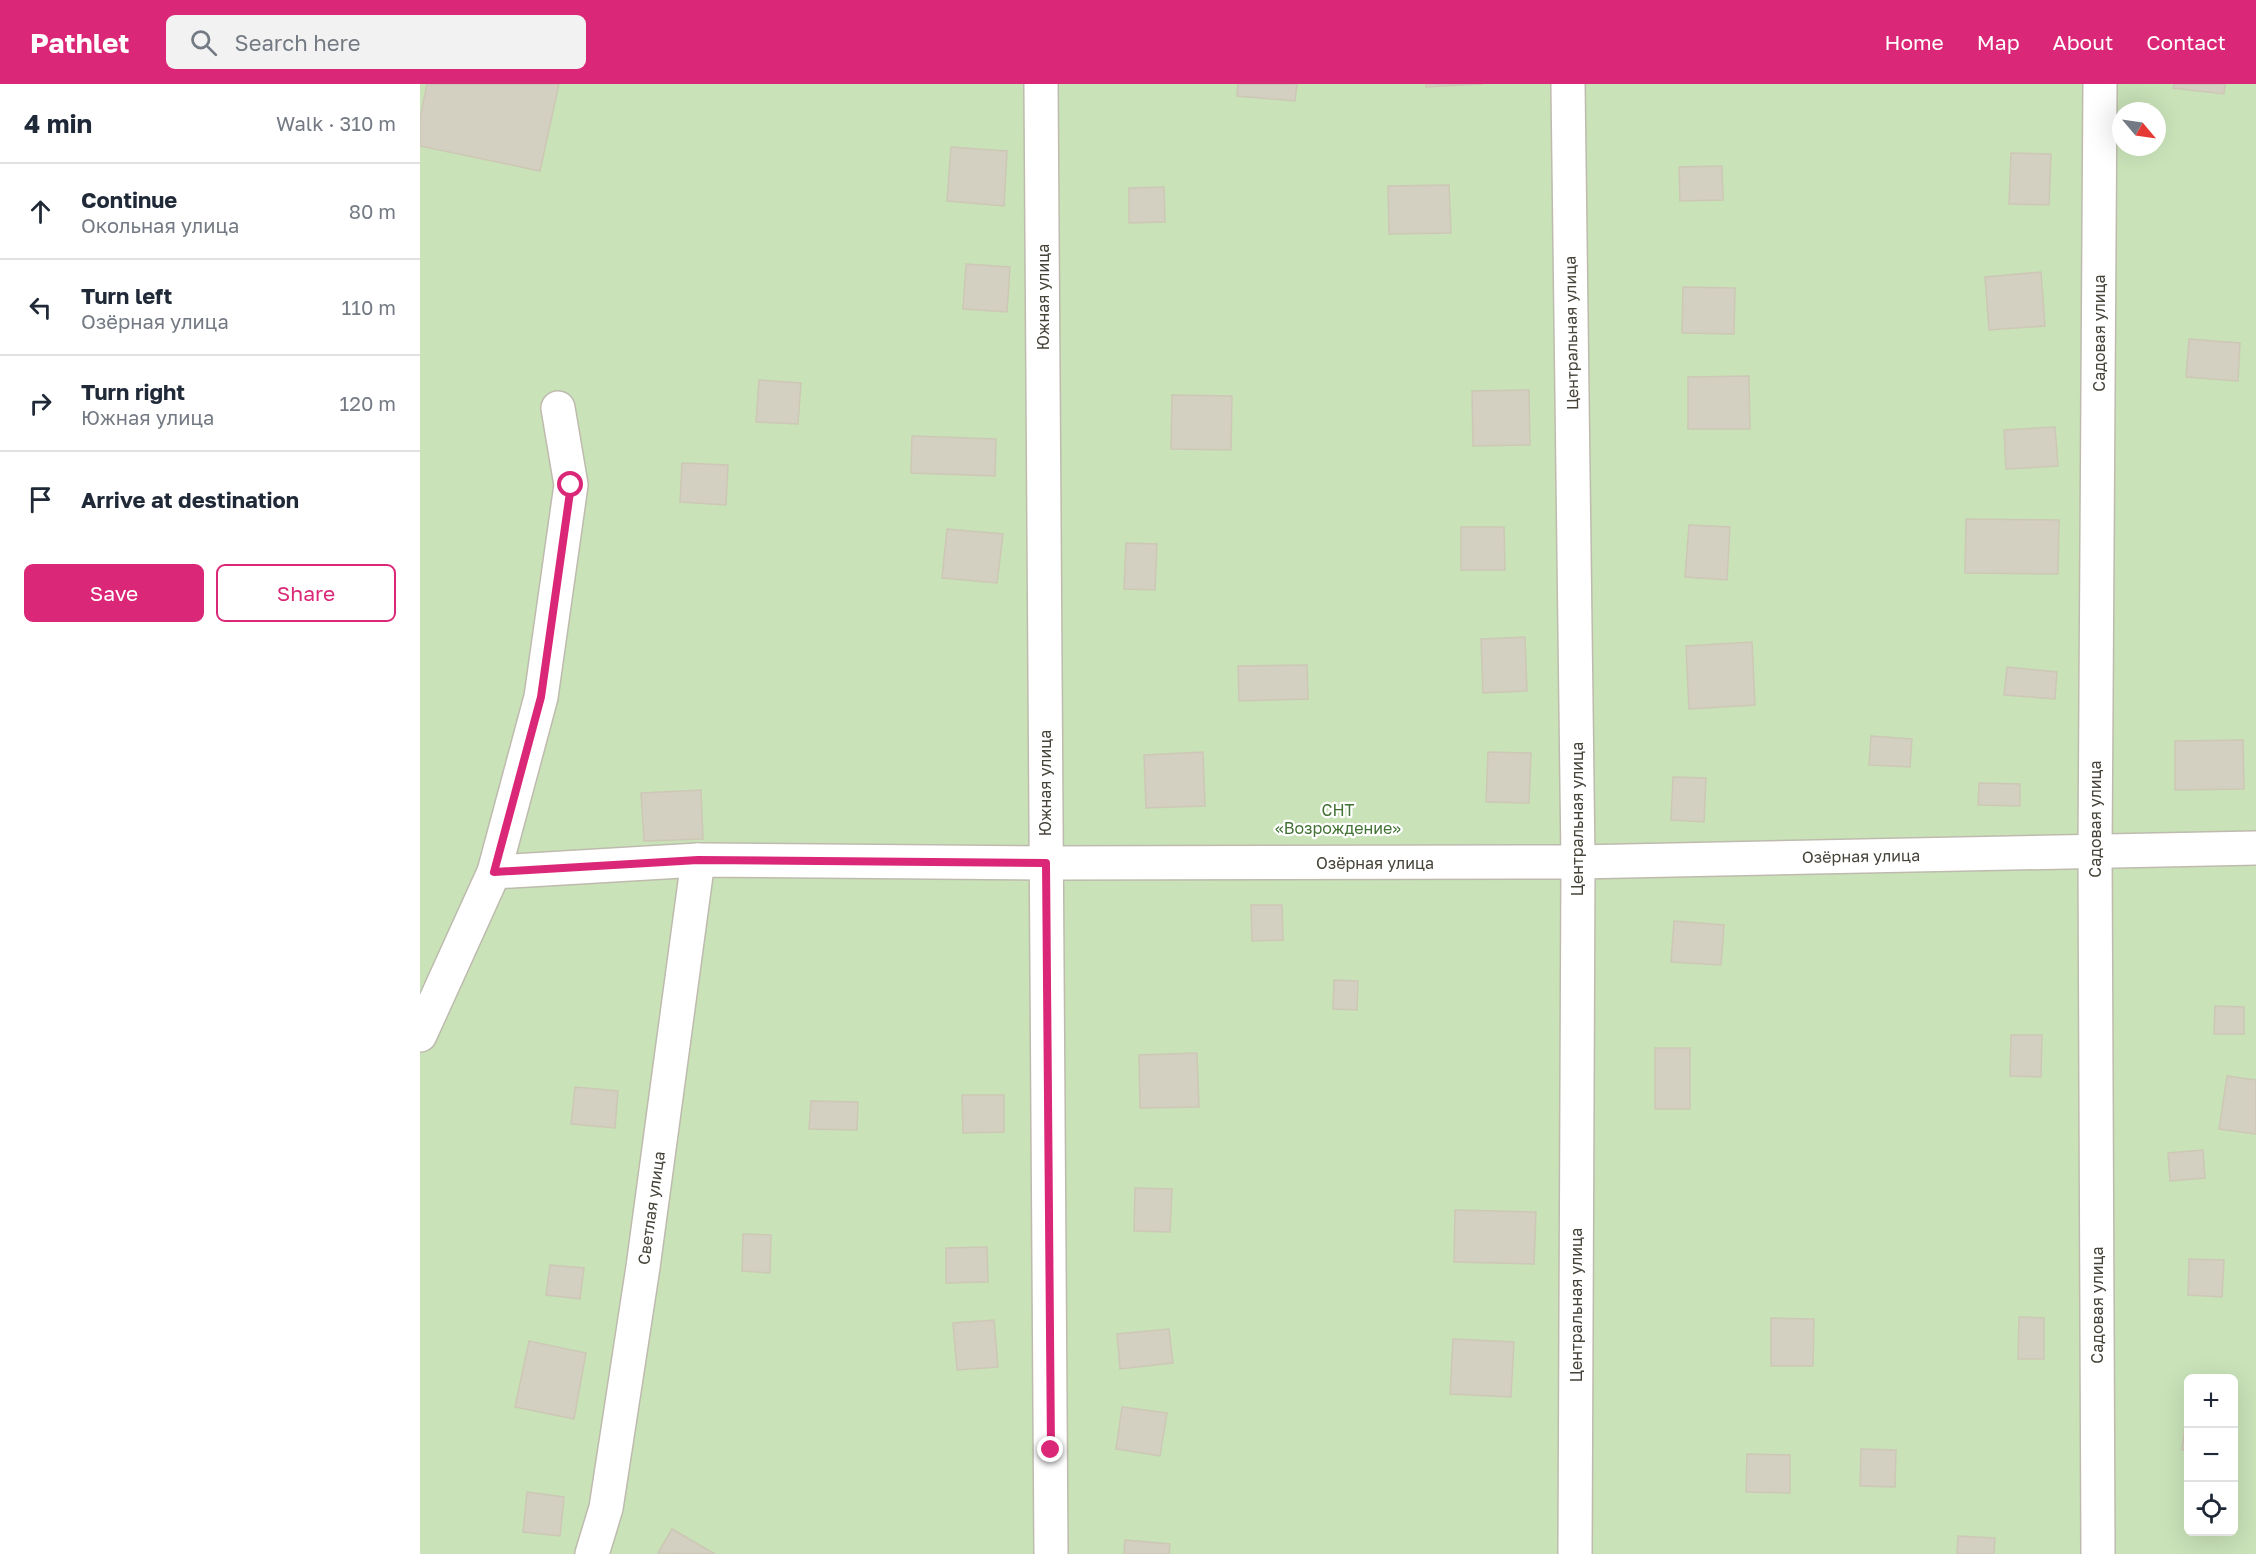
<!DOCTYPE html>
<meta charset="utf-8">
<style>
body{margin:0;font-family:"Golos Text",sans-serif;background:#f2f2f3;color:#1f2937}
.controls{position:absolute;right:18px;bottom:18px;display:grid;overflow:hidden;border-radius:9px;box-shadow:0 6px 24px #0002}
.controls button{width:54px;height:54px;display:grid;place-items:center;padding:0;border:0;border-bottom:2px solid #e0e1e3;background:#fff;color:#1f2937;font:30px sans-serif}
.compass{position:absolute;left:1692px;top:18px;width:54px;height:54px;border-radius:50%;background:#fff;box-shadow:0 6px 24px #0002;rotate:119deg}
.stop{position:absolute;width:18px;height:18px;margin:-14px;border:4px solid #db2777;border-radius:50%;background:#fff}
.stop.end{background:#db2777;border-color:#fff;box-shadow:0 2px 6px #0008}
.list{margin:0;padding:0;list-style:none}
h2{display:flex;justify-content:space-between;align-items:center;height:78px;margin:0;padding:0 24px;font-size:26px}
h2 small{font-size:20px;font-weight:400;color:#747a83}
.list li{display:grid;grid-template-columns:39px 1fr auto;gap:18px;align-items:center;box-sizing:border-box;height:96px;padding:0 24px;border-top:2px solid #e0e1e3}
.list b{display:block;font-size:22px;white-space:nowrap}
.list p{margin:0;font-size:20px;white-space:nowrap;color:#747a83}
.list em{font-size:20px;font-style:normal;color:#747a83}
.actions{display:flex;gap:12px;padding:18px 24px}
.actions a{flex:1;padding:14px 0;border:2px solid #db2777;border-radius:9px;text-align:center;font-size:21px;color:#db2777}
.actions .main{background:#db2777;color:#fff}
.icon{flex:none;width:33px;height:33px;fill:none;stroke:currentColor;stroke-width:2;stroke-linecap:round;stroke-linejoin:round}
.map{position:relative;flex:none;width:1836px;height:1470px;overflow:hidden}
header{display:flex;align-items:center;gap:36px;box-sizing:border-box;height:84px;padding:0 30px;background:#db2777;color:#fff}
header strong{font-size:28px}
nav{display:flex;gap:33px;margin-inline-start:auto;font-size:21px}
.search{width:420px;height:54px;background:#f2f2f3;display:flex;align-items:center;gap:15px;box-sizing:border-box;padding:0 21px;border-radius:9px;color:#747a83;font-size:22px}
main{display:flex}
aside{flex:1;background:#fff}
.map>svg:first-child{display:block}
</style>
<header>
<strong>Pathlet</strong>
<div class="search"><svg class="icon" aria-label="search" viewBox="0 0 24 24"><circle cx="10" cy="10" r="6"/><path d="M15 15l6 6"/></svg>Search here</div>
<nav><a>Home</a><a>Map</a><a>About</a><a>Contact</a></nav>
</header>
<main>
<aside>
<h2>4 min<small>Walk · 310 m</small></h2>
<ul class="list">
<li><svg class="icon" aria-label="ahead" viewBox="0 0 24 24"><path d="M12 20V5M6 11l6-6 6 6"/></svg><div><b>Continue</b><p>Окольная улица</p></div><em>80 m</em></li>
<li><svg class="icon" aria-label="left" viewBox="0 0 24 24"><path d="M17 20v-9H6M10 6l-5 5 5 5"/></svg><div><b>Turn left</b><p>Озёрная улица</p></div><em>110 m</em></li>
<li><svg class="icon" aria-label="right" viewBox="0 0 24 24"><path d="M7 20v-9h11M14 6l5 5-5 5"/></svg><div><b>Turn right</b><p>Южная улица</p></div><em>120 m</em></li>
<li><svg class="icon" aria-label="arrive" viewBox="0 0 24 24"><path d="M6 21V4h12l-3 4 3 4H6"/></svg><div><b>Arrive at destination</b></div></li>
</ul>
<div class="actions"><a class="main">Save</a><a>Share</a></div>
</aside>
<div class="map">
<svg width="1836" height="1470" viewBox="0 0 1836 1470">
<rect width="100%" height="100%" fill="#f3f2ea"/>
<path fill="#c9e2b8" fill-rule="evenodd" d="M0,0H1836V1470H0ZM1701,27H1737V63H1701ZM1768,1294H1814V1448H1768Z"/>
<g fill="#d3cfc1" stroke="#cdc8b5" stroke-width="1.5">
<path d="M7,0H139L120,87L0,62V34Z"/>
<path d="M818,0H877L875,17L817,12Z"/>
<path d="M1006,0H1063L1006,3Z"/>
<path d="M1754,0H1805L1804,10L1753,4Z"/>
<path d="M531,63L587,67L584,122L527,117Z"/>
<path d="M1591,69L1631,70L1629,121L1589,120Z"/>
<path d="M1302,82L1303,116L1260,117L1259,83Z"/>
<path d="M1029,101L1031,149L969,150L968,102Z"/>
<path d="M744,103L745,138L709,139V104Z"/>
<path d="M546,180L590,183L587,228L543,225Z"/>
<path d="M1621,188L1625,242L1569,246L1565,193Z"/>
<path d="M1263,203L1315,204L1314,250L1262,249Z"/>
<path d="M1769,255L1820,259L1818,297L1766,293Z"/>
<path d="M1329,292L1330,345H1268V293Z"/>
<path d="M339,296L381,299L378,340L336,338Z"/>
<path d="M1109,306L1110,361L1053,362L1052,307Z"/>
<path d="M752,311L812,312L811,366L751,365Z"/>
<path d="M1635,343L1638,382L1586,385L1584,346Z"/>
<path d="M492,352L576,355L575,392L491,389Z"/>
<path d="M262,379L308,381L306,421L260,418Z"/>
<path d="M1546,435L1639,436L1638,490L1545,489Z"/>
<path d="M1269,441L1310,443L1307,496L1265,493Z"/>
<path d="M1041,443H1084L1085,486H1041Z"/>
<path d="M527,445L583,450L577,499L522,494Z"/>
<path d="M706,459L737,460L735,506L704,505Z"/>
<path d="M1105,553L1107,607L1063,609L1061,555Z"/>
<path d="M1332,558L1335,621L1269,625L1266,562Z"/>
<path d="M887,581L888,615L819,617L818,582Z"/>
<path d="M1587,583L1637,588L1635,615L1584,611Z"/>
<path d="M1451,652L1492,655L1490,683L1449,681Z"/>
<path d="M1823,656L1824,705L1755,706V657Z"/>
<path d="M783,668L785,722L726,724L724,671Z"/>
<path d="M1068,668L1111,669L1109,719L1066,718Z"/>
<path d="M1253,693L1286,694L1284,738L1251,736Z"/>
<path d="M1559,699L1600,700V722L1558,721Z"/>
<path d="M281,706L283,755L224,757L221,709Z"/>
<path d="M831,821H862L863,856L832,857Z"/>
<path d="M1254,837L1304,841L1301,881L1251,878Z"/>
<path d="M914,896L938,897L937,926L913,925Z"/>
<path d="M1795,922L1824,923V950H1794Z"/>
<path d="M1591,951H1622L1621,993L1590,992Z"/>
<rect x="1235" y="964" width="35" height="61"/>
<path d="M777,969L779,1023L720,1024L719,971Z"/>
<path d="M1807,992L1836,996V1050L1799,1045Z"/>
<path d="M155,1003L198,1007L195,1044L151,1040Z"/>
<path d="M542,1011H584V1048L543,1049Z"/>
<path d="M391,1017L438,1018L437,1046L389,1045Z"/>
<path d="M1783,1066L1785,1094L1750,1097L1748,1069Z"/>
<path d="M715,1104L752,1105L750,1148L714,1147Z"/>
<path d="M1035,1126L1116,1128L1114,1180L1034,1178Z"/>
<path d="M323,1150L351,1151L350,1189L322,1187Z"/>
<path d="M567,1163L568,1198L526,1199V1164Z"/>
<path d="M1769,1175L1804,1176L1802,1213L1768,1211Z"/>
<path d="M130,1181L164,1184L160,1215L126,1211Z"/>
<path d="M1599,1233L1624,1234V1275H1598Z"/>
<path d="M1351,1234L1394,1235L1393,1282H1351Z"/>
<path d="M574,1236L578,1283L537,1286L533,1239Z"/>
<path d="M749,1245L753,1279L700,1285L697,1250Z"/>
<path d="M1033,1255L1094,1258L1091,1313L1030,1310Z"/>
<path d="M109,1257L166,1269L154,1335L95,1323Z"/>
<path d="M1768,1315V1367L1762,1366Z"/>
<path d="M702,1323L747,1329L740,1372L696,1365Z"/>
<path d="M1441,1365L1476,1366L1475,1403L1440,1402Z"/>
<path d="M1327,1370L1370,1371V1409L1326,1408Z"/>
<path d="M107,1408L144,1413L140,1452L103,1448Z"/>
<path d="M252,1445L295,1470L238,1469Z"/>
<path d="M1538,1452L1575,1454L1574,1470H1537Z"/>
<path d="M705,1456L750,1460L749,1470H704Z"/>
</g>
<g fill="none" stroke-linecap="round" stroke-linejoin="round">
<defs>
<g id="street">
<path d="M621,0L631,1470"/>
<path d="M1148,0L1158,778L1155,1470"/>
<path d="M74,788L278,776L626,779L1158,778L1836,764"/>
<path d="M0,951L74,788L121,613L151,401L138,324"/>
<path d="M172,1470L186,1424L223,1183L278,776"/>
<path d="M1678,1470L1675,767L1680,0"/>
</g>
</defs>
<use href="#street" stroke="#bebbae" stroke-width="36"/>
<use href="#street" stroke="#fff" stroke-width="33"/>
</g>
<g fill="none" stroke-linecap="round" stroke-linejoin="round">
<path stroke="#db2777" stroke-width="8" d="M151,401L121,613L74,788L278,776L626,779L631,1366"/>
</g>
<g text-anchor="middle" stroke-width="4.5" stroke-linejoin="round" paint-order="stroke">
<g font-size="16" fill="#464339" stroke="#fff">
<text transform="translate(623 213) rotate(-90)" y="6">Южная улица</text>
<text transform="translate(1151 249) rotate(-91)" y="6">Центральная улица</text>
<text transform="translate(1679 249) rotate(-90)" y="6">Садовая улица</text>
<text transform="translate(625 699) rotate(-90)" y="6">Южная улица</text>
<text transform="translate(1157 735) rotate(-90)" y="6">Центральная улица</text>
<text transform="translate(1675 735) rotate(-90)" y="6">Садовая улица</text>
<text transform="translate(1441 772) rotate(-1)" y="6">Озёрная улица</text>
<text x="955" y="785">Озёрная улица</text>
<text transform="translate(231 1124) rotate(-82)" y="6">Светлая улица</text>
<text transform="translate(1156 1221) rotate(-90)" y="6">Центральная улица</text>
<text transform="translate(1677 1221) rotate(-90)" y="6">Садовая улица</text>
</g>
<g font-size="16" fill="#417133" stroke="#fff">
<text x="918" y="732">СНТ<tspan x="918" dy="18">«Возрождение»</tspan></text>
</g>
</g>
</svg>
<div class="controls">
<button>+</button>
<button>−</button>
<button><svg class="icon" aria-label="locate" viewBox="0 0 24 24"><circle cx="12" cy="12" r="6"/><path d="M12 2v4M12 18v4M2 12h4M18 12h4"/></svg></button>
</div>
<svg class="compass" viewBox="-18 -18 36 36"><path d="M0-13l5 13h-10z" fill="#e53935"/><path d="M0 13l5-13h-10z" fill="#747a83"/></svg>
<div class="stop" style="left:151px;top:401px"></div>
<div class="stop end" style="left:631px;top:1366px"></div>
</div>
</main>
